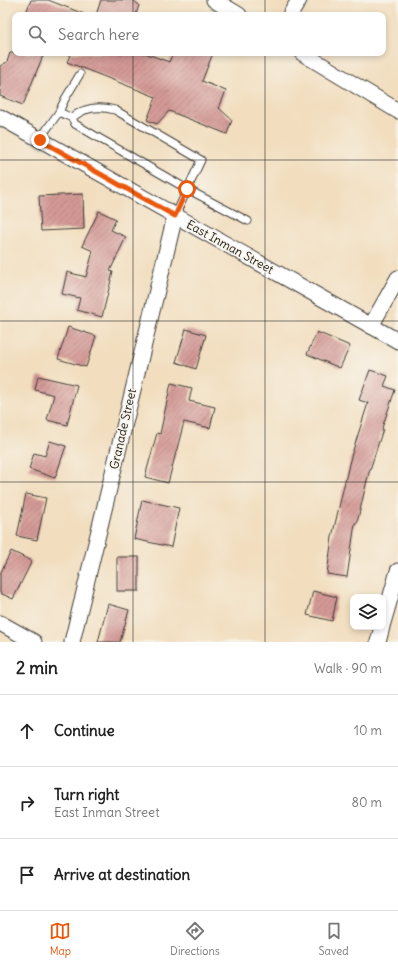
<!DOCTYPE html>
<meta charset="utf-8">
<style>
body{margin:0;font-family:Delius,sans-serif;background:#f2f2f2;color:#222}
.controls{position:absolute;right:12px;bottom:12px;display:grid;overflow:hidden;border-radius:8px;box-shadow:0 2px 6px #0003}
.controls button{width:36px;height:36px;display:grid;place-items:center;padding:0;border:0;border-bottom:1px solid #e0e0e0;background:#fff;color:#222;font:20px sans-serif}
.stop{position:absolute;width:12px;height:12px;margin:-9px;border:3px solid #ea580c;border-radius:50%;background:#fff}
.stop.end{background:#ea580c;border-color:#fff;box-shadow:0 1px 4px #0008}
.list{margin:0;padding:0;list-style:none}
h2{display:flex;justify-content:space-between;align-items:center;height:52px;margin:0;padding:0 16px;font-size:17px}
h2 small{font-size:13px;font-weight:400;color:#767676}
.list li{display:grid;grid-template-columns:26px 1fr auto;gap:12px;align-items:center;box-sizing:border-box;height:72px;padding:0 16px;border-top:1px solid #e0e0e0}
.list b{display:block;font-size:15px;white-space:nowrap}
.list p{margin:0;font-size:13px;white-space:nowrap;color:#767676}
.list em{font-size:13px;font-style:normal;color:#767676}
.icon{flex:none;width:22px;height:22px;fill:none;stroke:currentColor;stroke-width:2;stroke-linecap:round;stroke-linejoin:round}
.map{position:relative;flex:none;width:398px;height:642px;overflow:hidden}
.search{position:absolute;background:#fff;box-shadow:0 2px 6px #0003;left:12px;right:12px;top:12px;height:44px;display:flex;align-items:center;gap:10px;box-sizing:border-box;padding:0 14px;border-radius:8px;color:#767676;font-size:15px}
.sheet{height:268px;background:#fff}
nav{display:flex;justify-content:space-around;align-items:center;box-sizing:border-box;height:56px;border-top:1px solid #e0e0e0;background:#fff;font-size:11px;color:#767676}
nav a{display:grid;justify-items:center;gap:2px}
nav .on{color:#ea580c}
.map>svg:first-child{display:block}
</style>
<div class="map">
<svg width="398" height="642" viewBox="0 0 398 642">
<defs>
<pattern id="building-hatch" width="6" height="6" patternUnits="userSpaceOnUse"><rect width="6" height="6" fill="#d49a96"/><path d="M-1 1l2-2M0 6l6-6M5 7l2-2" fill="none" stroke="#ab7d7a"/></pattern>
</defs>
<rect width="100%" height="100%" fill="#f7f3e8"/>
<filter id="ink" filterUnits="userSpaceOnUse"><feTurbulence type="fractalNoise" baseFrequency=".025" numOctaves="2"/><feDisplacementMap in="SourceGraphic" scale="8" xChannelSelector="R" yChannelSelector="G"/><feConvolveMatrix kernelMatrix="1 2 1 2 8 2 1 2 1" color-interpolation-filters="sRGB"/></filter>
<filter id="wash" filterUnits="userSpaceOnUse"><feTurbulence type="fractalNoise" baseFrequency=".012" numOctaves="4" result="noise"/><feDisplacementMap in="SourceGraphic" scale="16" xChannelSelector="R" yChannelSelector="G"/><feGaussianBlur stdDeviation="0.9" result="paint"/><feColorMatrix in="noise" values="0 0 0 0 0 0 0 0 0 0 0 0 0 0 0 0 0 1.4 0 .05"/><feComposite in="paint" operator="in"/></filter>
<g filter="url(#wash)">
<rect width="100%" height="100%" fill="#f2debf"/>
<g id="blocks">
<g fill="url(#building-hatch)">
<path d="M31,0H48L84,14V15H25Z"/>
<path d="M101,0H133L139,5L136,15H96Z"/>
<path d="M10,53H44L23,105L0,96V66L7,62Z"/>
<path d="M71,53H145L169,62L173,53H213L202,81L226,91L219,108L232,120L227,134L169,111L157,124L147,120L156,97L67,62Z"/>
<path d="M83,194L84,229L41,231L39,196Z"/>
<path d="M99,211L116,219L111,230L126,237L110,271L113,272L102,317L77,310L80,298L62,294L67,272L86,277L93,251L82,246Z"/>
<path d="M68,327L96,336L86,367L58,359Z"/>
<path d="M186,329L206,335L196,369L176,362Z"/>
<path d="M317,332L350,346L340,368L307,354Z"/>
<path d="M370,370L388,376L384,386L395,390L382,428L383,429L368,476L357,523H355L347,577L327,574L332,537L350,460L368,403L359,400Z"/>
<path d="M38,376L77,385L67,425L47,420L54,395L35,390Z"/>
<path d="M171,383L192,388L189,401L215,407L210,428L184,422L168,483L145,477L157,433L160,434Z"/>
<path d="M50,441L66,446L55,478L29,469L34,453L45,456Z"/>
<path d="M26,494L46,498L37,540L17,536Z"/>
<path d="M142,500L179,508L171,547L134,539Z"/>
<path d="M11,551L32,561L13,599L0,593V574Z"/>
<rect x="117" y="557" width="22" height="34"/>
<path d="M313,591L337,597L332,621L307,615Z"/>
<path d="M108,604L129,610L120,642H98Z"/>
</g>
</g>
</g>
<g filter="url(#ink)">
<use href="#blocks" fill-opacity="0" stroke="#3c3934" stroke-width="1"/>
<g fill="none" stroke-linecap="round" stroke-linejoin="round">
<defs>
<g id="lane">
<path d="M72,118L59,112L65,99L80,74"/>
<path d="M39,140L59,112"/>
<path d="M175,216L201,160L115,110C100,106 85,106 72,118L75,124L92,134L187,189L248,221"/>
</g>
<g id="street">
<path d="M214,0L239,15"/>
<path d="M290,15L299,0"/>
<path d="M302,53L398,111"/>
<path d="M0,117L398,341"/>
<path d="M371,326L398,278"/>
<path d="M0,623L34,642"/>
<path d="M383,623L398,571"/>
<path d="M72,642L175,216"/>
<path d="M378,642L382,627"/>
</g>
</defs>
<use href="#lane" stroke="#3c3934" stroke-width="9"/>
<use href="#street" stroke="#3c3934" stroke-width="17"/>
<use href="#lane" stroke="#fff" stroke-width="7"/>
<use href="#street" stroke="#fff" stroke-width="15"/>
</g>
</g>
<g fill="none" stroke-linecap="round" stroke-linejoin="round" filter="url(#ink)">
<path stroke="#ea580c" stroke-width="5" d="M40,140L175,216L187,189"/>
</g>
<path fill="none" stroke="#1c1c1c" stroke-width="1" stroke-opacity="0.55" d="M133,0V15M265,0V15M133,53V642M265,53V642M0,160H398M0,321H398M0,482H398"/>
<g text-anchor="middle" stroke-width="3" stroke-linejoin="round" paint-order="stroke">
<g font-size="12" fill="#1c1c1c" stroke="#f7f3e8">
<text transform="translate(230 247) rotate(29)" y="4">East Inman Street</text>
<text transform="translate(123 429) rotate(-77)" y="4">Granade Street</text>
</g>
</g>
</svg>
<div class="controls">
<button><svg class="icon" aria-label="layers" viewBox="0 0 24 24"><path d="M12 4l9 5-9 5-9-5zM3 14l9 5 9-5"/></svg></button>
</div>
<div class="stop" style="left:187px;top:189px"></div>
<div class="stop end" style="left:40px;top:140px"></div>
<div class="search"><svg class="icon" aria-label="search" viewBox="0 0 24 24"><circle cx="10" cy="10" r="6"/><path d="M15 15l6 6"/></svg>Search here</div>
</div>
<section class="sheet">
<h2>2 min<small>Walk · 90 m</small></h2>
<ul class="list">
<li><svg class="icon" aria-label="ahead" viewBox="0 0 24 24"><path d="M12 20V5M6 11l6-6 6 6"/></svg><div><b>Continue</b></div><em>10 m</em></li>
<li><svg class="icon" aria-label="right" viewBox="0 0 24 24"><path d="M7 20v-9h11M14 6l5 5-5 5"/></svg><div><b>Turn right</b><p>East Inman Street</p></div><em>80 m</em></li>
<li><svg class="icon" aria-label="arrive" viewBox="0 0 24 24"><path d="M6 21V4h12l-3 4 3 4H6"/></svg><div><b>Arrive at destination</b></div></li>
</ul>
</section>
<nav>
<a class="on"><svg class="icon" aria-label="map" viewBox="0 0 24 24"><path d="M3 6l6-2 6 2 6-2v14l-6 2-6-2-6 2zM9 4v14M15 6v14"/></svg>Map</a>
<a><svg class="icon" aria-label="directions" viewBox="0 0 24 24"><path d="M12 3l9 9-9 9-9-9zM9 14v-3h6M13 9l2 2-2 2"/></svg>Directions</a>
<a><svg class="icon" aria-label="saved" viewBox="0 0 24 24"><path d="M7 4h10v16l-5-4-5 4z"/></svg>Saved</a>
</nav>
